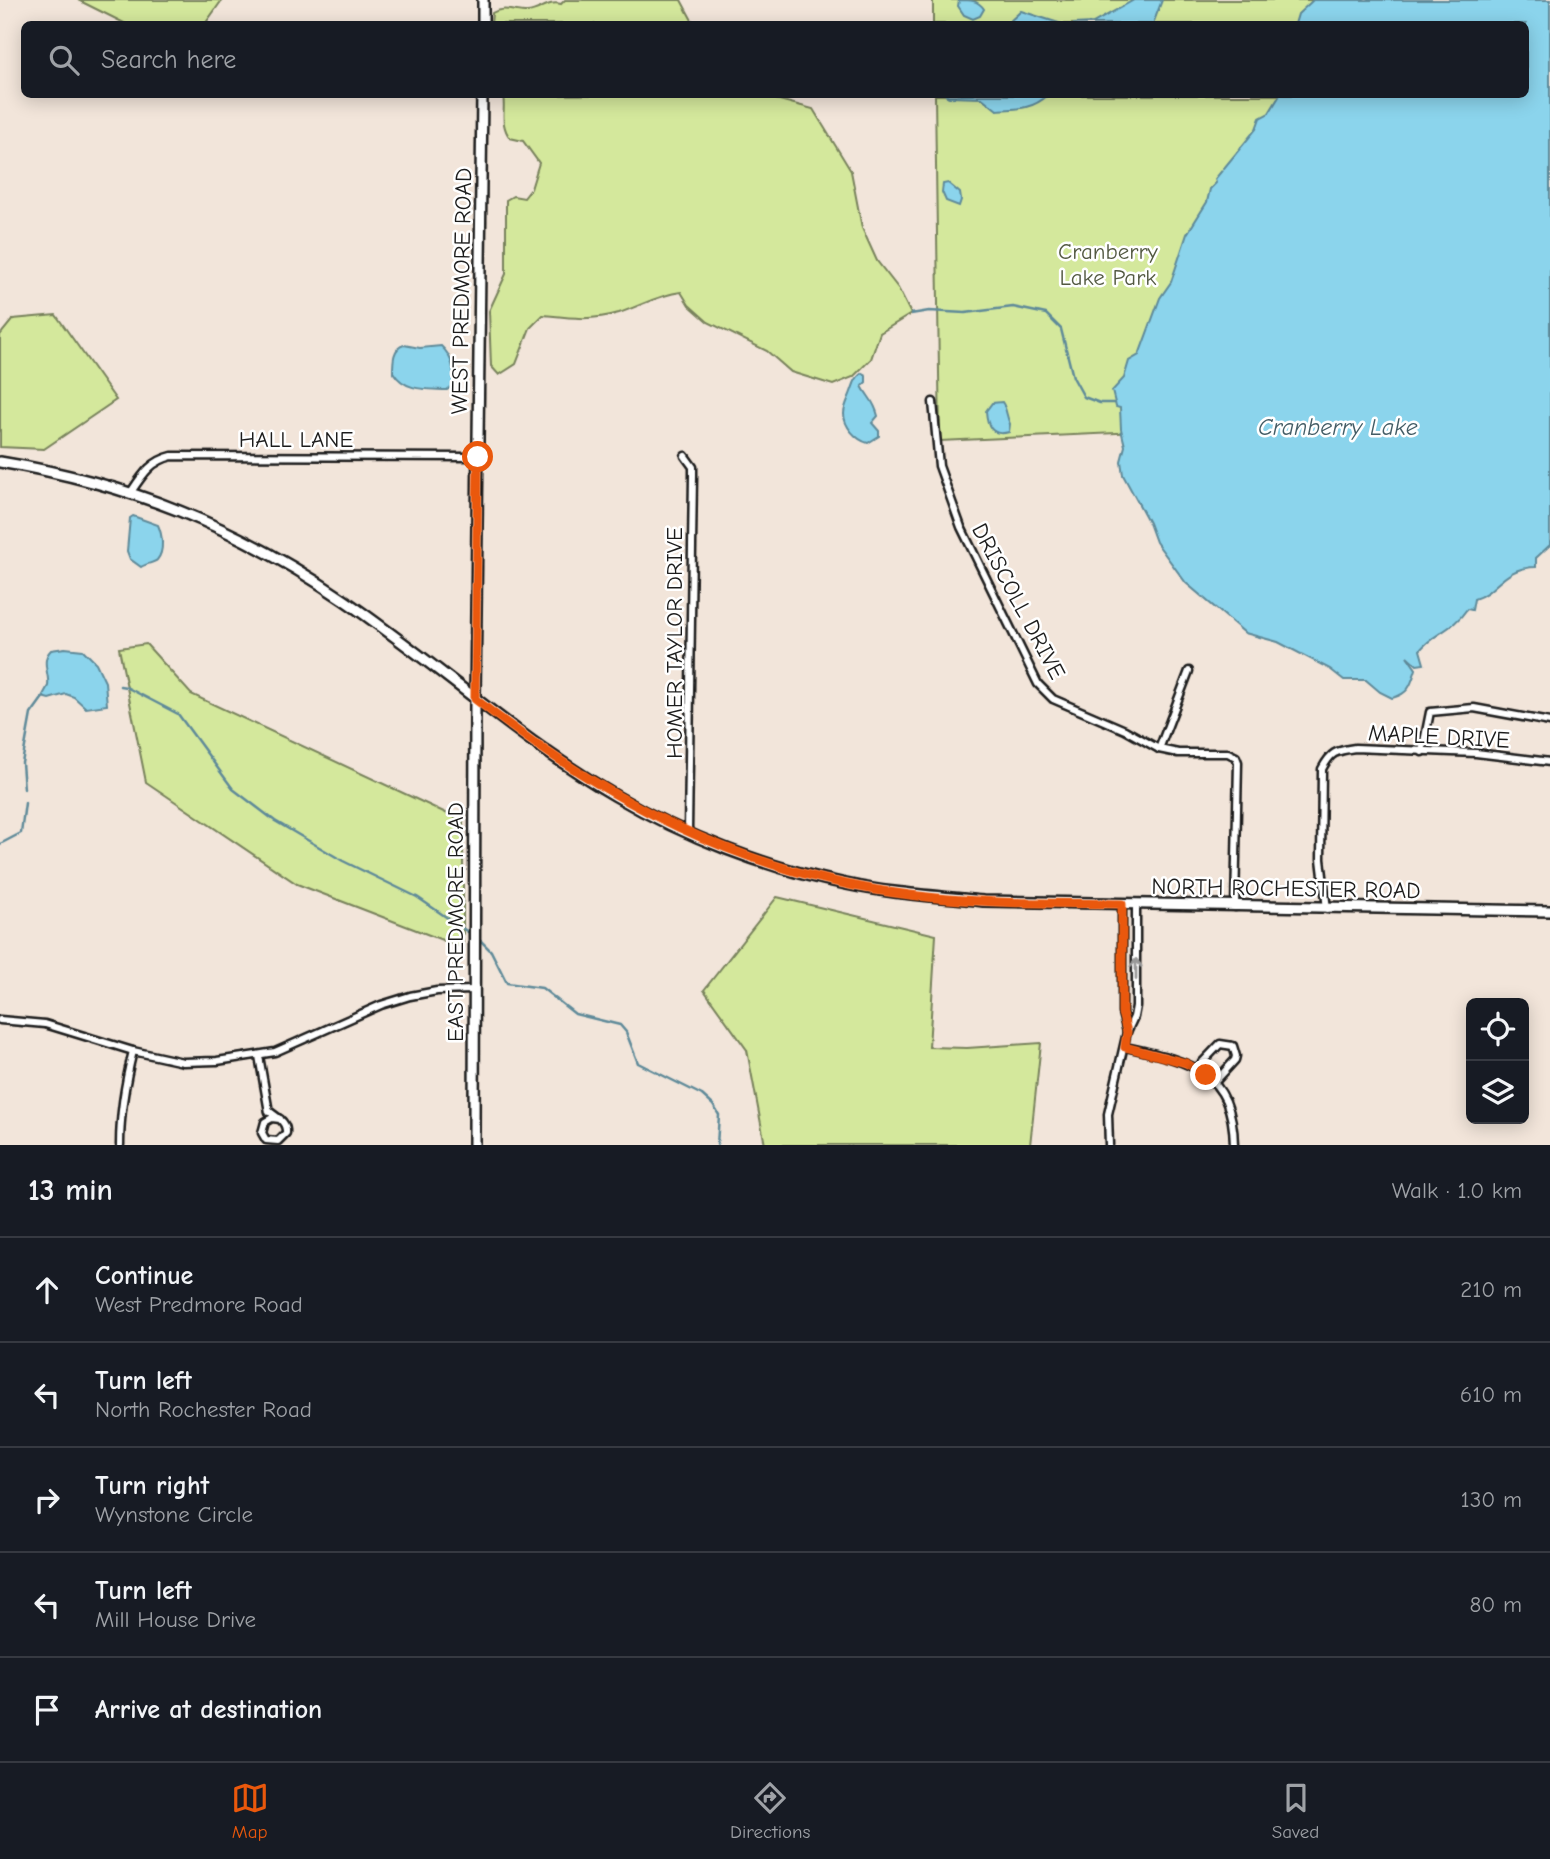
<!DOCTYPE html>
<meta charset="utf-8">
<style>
body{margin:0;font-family:"Comic Neue",sans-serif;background:#242831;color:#f1f3f6}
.controls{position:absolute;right:21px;bottom:21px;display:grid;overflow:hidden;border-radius:10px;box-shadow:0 4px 18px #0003}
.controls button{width:63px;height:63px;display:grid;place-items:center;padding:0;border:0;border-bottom:2px solid #363941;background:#171b24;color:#f1f3f6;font:35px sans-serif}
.stop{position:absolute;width:21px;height:21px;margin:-16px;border:5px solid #ea580c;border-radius:50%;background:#fff}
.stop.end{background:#ea580c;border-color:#fff;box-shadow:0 2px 7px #0008}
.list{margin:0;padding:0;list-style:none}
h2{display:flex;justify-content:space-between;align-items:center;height:91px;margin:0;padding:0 28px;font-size:30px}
h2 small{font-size:23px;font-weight:400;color:#9ea1a6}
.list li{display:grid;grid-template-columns:46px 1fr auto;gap:21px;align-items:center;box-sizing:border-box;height:105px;padding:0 28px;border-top:2px solid #363941}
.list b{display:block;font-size:26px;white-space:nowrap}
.list p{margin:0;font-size:23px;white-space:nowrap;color:#9ea1a6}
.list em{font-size:23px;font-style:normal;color:#9ea1a6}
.icon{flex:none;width:38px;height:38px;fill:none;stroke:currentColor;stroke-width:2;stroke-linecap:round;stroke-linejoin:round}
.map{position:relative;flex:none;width:1550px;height:1145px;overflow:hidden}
.search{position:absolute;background:#171b24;box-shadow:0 4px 18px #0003;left:21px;right:21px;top:21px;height:77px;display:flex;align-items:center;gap:18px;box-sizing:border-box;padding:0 24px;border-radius:10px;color:#9ea1a6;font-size:26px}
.sheet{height:616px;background:#171b24}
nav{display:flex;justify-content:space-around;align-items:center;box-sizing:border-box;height:98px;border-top:2px solid #363941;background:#171b24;font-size:19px;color:#9ea1a6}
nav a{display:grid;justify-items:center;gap:4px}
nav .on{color:#ea580c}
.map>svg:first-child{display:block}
</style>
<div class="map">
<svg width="1550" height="1145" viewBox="0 0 1550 1145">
<rect width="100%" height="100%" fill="#f2e5da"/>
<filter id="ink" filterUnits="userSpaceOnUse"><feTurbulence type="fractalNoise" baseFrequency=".0143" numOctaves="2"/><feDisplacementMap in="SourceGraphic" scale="14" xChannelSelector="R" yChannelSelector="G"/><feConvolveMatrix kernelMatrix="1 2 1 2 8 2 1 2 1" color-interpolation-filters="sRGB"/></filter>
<g filter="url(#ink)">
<g fill="#d4e89c" stroke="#78825c" stroke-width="2">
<path d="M78,0H222L205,24H126Z"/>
<path d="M565,0H681L694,24H491L492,13C503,6 514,12 527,12C540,11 549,0 561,4Z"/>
<path d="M933,0H1331L1315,24H933Z"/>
<path d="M757,94L813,109L851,171L862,228L877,261L898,288L911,314L880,333L871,359L853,377L833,385L791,372L767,351L708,322L689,305L681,292C658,295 640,306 619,313C591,321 571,318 543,315L530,328L516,364L499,375L491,366L489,311L506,274V200L513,196L524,198L531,189L539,163L523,141L510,138C499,123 506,111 503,95Z"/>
<path d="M935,95H1315L1314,424L940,441Z"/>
<path d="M56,315L116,400L44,449L0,447V335L13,319Z"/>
<path d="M146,644L191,694L463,821V948L297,884L146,782L119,648Z"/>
<path d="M777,897L936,935L929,1047L967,1048L1041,1043L1030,1145H765L747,1050L704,990Z"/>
</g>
<g fill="#8bd4ec" stroke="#5f8a99" stroke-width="2">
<path d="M959,0C970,0 978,0 984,9L980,16L973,19L964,15L958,6Z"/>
<path d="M1134,0H1162L1153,24H1073L1093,23Z"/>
<path d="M1313,0H1550V545L1536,558V567C1501,568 1498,592 1474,599L1472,610L1467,609C1453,630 1434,633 1420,650L1424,664L1417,665L1407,656L1416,669C1411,685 1409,694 1392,698L1380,692L1366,680H1344L1330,669L1278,642L1245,633L1186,583L1156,542L1149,523L1123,475L1121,461L1125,446L1121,429L1120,408L1116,407L1112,391L1124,378L1129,361L1139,355L1160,298L1171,282L1187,234L1207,202L1210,189L1216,183L1215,179L1256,129L1260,118L1269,113L1280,95L1526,94V24H1295L1298,14Z"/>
<path d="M1021,11L1062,24H1007Z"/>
<path d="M945,95H1048C1033,109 1018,109 997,110L982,98L949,97Z"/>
<path d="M948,183L960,193L961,200L959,206L946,201L942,192L943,184Z"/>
<path d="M404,345L420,348L441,346C452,356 456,372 452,386L447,390C427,389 405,392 393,372C393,361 393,348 404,345Z"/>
<path d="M862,373L866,375V382L862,386C868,398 874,400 878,416L872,423L879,431V436L868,443C856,440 844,426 844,414C844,407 849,398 851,392C854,384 855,378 862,373Z"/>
<path d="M1002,402C1007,409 1006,416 1010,424L1009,432C991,437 987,425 986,411L992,403Z"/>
<path d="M133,516L158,525C162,534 165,551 157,560C154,563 145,564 141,567L130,559L127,551L130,518Z"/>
<path d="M65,648L83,650L96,663L105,682L107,705L86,708L74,697L66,694L49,699L42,697C43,695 47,688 48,686C50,674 40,661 51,650Z"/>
</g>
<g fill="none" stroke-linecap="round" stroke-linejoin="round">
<g stroke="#5f8a99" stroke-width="2.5">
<path d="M911,314L929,311L965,313L1013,307L1046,314L1061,329L1073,377L1084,397L1100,403H1115"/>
<path d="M120,686L126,687L178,714L233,789L275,821L343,861L417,897L468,932"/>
<path d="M24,789L22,763L31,714L44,696"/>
<path d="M0,844L21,833L25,803"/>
<path d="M481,941L491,951L507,983L542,988L575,1014L620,1025L626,1032L638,1063L702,1095L713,1105L719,1115L717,1145"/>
</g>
<defs>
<g id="street">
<path d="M933,402L939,466L961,527L1038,684L1053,699L1125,730L1159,749L1178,753H1228L1236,757L1238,762L1235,907"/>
<path d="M685,456L693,467V475L688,832"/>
<path d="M131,492C143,474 151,461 172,456L478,457"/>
<path d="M1159,749L1189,671"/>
<path d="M1422,752L1430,712L1474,708L1550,722"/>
<path d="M1122,904V1013L1127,1032"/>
<path d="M1327,909L1321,859L1322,769C1331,752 1335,751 1355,748L1476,753L1550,762"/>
<path d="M0,1020L45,1024L133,1051L183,1062L217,1061L275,1052L381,1005L410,996L437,991L474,990"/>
<path d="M1125,1047C1187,1061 1233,1069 1234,1145"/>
<path d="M259,1056L269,1112"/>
<path d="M1197,1068L1220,1044L1233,1046L1236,1056L1235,1060L1214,1083"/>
<path d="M269,1111C277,1118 287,1121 286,1133L278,1141L266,1140L262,1133L265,1122L272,1118L280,1119"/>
<path d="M120,1145C120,1112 125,1083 133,1051"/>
<path d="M1109,1145L1108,1114L1127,1032L1134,1017L1136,1006V905"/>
</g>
<g id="secondary">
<path d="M483,24V0"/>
<path d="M0,462C129,483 236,526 344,600C436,663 519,740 616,796C686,837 767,868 846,884C892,894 937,896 983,901L1550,911"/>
<path d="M474,1145L475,699L482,94"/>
</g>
</defs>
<use href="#street" stroke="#1c1c1c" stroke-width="11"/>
<use href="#secondary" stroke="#1c1c1c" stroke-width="14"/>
<use href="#street" stroke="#fff" stroke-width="6"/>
<use href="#secondary" stroke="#fff" stroke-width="9"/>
</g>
<defs><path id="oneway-shaft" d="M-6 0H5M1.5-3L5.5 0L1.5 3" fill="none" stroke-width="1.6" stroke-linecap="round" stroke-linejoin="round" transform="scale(1.75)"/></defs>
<use stroke="#999" href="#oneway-shaft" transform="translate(1136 969) rotate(-90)"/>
</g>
<g fill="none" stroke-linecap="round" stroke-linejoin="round" filter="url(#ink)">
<path stroke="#ea580c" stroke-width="9" d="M478,457L475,699C606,801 743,874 910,895C980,904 1052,903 1122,904V1013L1127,1032L1125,1047L1186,1063L1206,1075"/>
</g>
<g text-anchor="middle" stroke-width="5" stroke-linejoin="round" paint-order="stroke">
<g font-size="23" fill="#535942" stroke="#fff">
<text x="1108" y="259">Cranberry<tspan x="1108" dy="26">Lake Park</tspan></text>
</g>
<g font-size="23" fill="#1c1c1c" stroke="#fff">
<text transform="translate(461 291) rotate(-89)" y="8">WEST PREDMORE ROAD</text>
<text x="296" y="447">HALL LANE</text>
<text transform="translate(1019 601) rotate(62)" y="8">DRISCOLL DRIVE</text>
<text transform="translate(674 643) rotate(-90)" y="8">HOMER TAYLOR DRIVE</text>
<text transform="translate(1439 736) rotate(3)" y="8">MAPLE DRIVE</text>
<text transform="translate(1286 888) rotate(1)" y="8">NORTH ROCHESTER ROAD</text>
<text transform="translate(455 922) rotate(-90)" y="8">EAST PREDMORE ROAD</text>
</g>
<g font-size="24" font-style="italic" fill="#435c65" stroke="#fff">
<text x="1338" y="435">Cranberry Lake</text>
</g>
</g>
</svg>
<div class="controls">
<button><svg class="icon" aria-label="locate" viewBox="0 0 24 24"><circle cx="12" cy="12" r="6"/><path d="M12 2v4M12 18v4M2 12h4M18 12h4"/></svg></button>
<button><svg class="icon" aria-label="layers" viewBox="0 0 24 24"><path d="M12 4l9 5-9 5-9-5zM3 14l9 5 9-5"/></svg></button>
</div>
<div class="stop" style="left:478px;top:457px"></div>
<div class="stop end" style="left:1206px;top:1075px"></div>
<div class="search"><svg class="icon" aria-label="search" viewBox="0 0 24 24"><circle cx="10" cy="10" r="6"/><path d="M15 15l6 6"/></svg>Search here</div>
</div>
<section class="sheet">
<h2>13 min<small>Walk · 1.0 km</small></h2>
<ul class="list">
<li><svg class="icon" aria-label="ahead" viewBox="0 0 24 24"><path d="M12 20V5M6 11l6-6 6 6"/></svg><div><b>Continue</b><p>West Predmore Road</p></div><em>210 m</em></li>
<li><svg class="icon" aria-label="left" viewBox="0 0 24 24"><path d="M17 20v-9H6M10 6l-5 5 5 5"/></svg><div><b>Turn left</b><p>North Rochester Road</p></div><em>610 m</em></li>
<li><svg class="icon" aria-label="right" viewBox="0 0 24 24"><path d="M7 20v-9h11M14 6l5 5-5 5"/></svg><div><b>Turn right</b><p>Wynstone Circle</p></div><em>130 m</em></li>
<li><svg class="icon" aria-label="left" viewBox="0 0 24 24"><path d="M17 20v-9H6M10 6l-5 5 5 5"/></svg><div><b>Turn left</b><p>Mill House Drive</p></div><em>80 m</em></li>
<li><svg class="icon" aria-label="arrive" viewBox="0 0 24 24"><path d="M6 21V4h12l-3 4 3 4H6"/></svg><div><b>Arrive at destination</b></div></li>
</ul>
</section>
<nav>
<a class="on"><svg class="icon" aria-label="map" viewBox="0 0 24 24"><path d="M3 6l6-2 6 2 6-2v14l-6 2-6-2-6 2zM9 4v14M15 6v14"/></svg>Map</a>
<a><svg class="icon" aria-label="directions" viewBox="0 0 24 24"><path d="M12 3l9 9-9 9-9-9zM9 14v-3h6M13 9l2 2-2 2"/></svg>Directions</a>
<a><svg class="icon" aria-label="saved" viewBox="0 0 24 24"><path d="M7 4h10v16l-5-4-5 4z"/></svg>Saved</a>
</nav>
